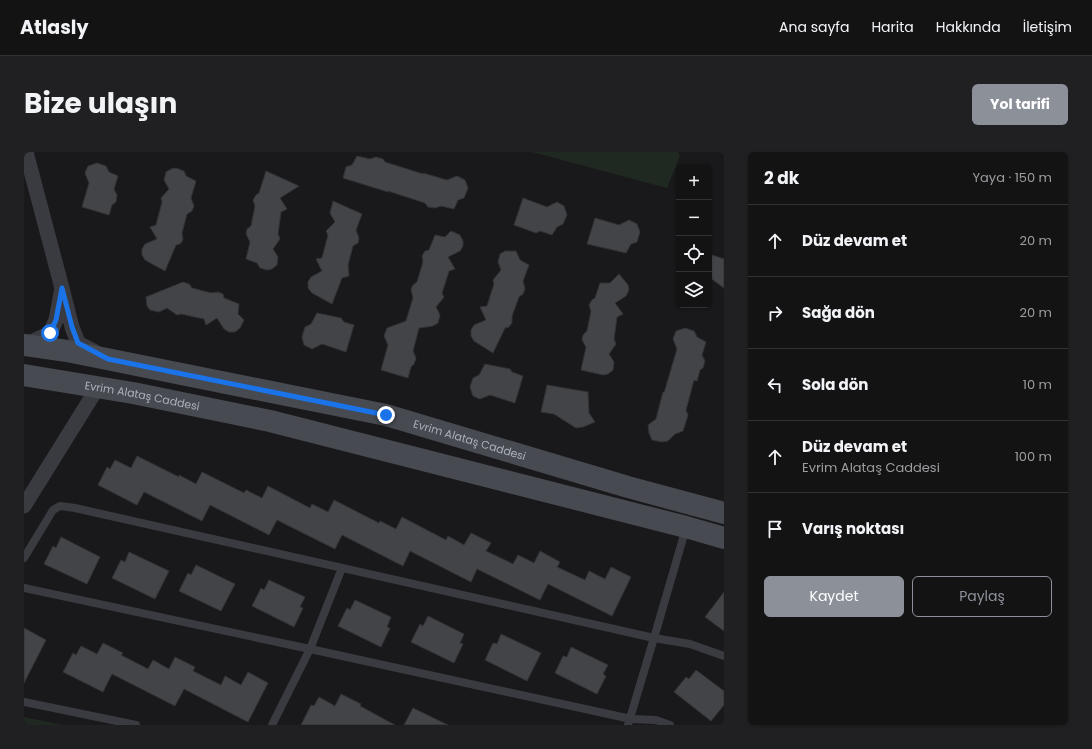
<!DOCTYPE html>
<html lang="tr">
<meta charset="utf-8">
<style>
body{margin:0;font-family:Poppins,sans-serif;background:#202022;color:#f1f3f6}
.controls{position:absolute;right:12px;top:12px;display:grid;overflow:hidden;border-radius:6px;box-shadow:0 1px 3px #0004}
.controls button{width:36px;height:36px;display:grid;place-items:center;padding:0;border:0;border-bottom:1px solid #323234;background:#131314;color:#f1f3f6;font:20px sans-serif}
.stop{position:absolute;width:12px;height:12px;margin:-9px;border:3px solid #1a73e8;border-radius:50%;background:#fff}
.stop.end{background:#1a73e8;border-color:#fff;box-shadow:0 1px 4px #0008}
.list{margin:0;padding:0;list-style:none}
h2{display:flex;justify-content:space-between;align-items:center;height:52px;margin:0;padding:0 16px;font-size:17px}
h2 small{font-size:13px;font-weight:400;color:#9d9ea0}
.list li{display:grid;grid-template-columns:26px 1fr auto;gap:12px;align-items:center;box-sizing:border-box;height:72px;padding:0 16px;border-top:1px solid #323234}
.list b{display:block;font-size:15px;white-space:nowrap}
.list p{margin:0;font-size:13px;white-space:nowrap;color:#9d9ea0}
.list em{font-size:13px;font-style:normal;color:#9d9ea0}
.actions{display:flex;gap:8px;padding:12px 16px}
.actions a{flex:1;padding:9px 0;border:1px solid #8c9099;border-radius:6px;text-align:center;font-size:14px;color:#8c9099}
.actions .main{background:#8c9099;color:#fff}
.icon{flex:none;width:22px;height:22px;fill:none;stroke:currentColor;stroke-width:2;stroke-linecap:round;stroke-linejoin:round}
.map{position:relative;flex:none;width:700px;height:573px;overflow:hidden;border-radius:6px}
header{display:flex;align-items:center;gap:24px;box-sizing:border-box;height:56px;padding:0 20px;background:#131314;border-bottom:1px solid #323234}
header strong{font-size:19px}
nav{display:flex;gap:22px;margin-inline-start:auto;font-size:14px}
.intro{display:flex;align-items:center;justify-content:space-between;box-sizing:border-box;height:96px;padding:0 24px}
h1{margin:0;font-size:28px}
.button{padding:10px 18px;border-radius:6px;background:#8c9099;color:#fff;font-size:14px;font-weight:700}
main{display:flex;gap:24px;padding:0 24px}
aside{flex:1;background:#131314;border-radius:6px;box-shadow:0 1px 3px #0004}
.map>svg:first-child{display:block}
</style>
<header>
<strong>Atlasly</strong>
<nav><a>Ana sayfa</a><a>Harita</a><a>Hakkında</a><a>İletişim</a></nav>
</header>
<div class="intro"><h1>Bize ulaşın</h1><a class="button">Yol tarifi</a></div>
<main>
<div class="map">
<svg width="700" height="573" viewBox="0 0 700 573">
<rect width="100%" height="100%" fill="#19191b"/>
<g fill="#202921">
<path d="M508,0H654L656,4L643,36Z"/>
<path d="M0,565L39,573H0Z"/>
</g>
<g fill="#434448" stroke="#333337">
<path d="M333,4L346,7L352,5L359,7L361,10L399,22V21L423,28L433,24L441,28L444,36L440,46L434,48L430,57L417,54L411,56L404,55L401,51L364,39V40L319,26L322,15L328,13Z"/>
<path d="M73,11L82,14L85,20L94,24L90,37L93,43L92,50L88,53L85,63L58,55L65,31L61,21L64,14Z"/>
<path d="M152,16L160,19L162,24L172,29L167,46L170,54L168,59L163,62L158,81L159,88L156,92L152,93L141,119L121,108L118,103V97L121,92L133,87L126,75L132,73L138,50L137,46L145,37L140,28L142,20L147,17Z"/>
<path d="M242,19L275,34L256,46L263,57L257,60L254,82L256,87L249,97L254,105L253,113L248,117L243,118L236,116L233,111L222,107L226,90L222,82L223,77L227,74L231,54L229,48L232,43L235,41Z"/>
<path d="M499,46L523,55L533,50L540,54L543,63L539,72L533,75L528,83L516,79L512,81L490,73Z"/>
<path d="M309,49L338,62L332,78L335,86L334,91L329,94L324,113L325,124L318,126L308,152L288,141L284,136V130L287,125L298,119L292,107L298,106L304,83L302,79L311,70L306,61Z"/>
<path d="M571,66L595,73L605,68L613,72L616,80L613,90L607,92L602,101L563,92Z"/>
<path d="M427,79L436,83L439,89V94L436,99L424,105L431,117L425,119L418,141L420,145L412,155L416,163L414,171L409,174L395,176L389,199L392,206L390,212L387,215L384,226L357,218L364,193L360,184L363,176L382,169L389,146L387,137L389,133L393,130L399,110L398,104L401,99L405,98L411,83L421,85Z"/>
<path d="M481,99H492L496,108L505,113L499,129L501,137L499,142L495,145L488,164V171L485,175L481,176L469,201L450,189L447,184V178L450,173L462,168L456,155L463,154L470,132L469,128L477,118L474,110L476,102Z"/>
<path d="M685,102L700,107V136L685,125Z"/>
<path d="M595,122L604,133L605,138L602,144L591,151L599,162L593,165L590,187L592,192L585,202L590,210L589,218L584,222L579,223L557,218L562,195L558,188L559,183L563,179L567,159L565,153L568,148L571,146L576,131H586Z"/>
<path d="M159,130L165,132L168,136L187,141L194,140L199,142L200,146L215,152L214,162L220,168L216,176L211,180H205L200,177L193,166L182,173L180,167L157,162L153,163L143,156L135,160L126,158L123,154L122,145Z"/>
<path d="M293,161L317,166L320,170L330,173L322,200L298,192L288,197L280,193L278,185L281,175L287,172Z"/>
<path d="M661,176L670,179L673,185L682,190L678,203L681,209L679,216L676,218L673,229L670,228L662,258L664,263L659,279L651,282L644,289L638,290L628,288L625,281L624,273L632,267L639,240L640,241L653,197L649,187L652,179Z"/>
<path d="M461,212L486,217L488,220L499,224L491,251L466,243L456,247L449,244L446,235L449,226L455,223Z"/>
<path d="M523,233L564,240L565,261L571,270L559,275L552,276L530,262L517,260Z"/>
<path d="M113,304L155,325V323L172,332L178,320L220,341L222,338L238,346L244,334L286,356L288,352L304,360L310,348L355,371L356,369L372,377L378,365L422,388L424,384L440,393L447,381L467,391L462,399L489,412L494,403L510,411L516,399L536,410L533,415L561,428L565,419L581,427L587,415L607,425L588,464L524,432L516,448L453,417L447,430L386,399L379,414L318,383L311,397L253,368L245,383L186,353L178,369L120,340L113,353L74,333L83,315L86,317L91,308L107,316Z"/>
<path d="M37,385L76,405L63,432L20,412L29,394L32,396Z"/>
<path d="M105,400L145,419L131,447L88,426L97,408L101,410Z"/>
<path d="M172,413L211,432L197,459L155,439L164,421L167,423Z"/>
<path d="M245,428L281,445L276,455L279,456L270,475L228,454L237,436L240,438Z"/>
<path d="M700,440V479L681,465Z"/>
<path d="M331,448L367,465L363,475L366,476L357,495L314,474L323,456L326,458Z"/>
<path d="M404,464L440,482L436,491L439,492L430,511L387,490L396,472L399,474Z"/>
<path d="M0,476L22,488L0,531Z"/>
<path d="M477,482L517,501L503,529L461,508L469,491L473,492Z"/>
<path d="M79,491L99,501L97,503L124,517L129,508L145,517L151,505L171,515L169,519L197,533L201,524L217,533L224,520L244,531L224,570L160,537L151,554L88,522L79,540L39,520L49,501L52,503L57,494L73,502Z"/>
<path d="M547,495L584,513L579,522L582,524L573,542L531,521L539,504L543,505Z"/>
<path d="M672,518L700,539V553L687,569L650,540L662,525L665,527Z"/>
<path d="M317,542L337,552L336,554L371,573H277L287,553L290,554L295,545L311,554Z"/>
<path d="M389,556L424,573H380Z"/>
</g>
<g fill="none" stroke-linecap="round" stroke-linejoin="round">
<g stroke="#393b40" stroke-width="8">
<path d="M0,406L29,358L36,354L51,356L630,486L666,492L700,504"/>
<path d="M0,436L286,497L607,567L632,568L646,573"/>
<path d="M0,550L112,573"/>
<path d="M248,573L286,497L318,416"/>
<path d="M604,573L630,486L662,376"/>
</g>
<g stroke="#393b40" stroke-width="15">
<path d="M2,0L38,136"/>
<path d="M1,193L26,181L32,168L38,136L48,175L54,191L71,200"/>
<path d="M0,354L74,235"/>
</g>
<g stroke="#474a50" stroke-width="22">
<path id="s1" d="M0,193L43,199L362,263L604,335L700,361"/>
<path id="s2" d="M0,223L109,241L246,269L662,375L700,386"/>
</g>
</g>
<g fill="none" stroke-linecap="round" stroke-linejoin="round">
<path stroke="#1a73e8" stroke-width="5" d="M26,181L32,168L38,136L48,175L54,191L84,207L362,263"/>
</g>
<g text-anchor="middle" stroke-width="3" stroke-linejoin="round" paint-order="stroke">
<g font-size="11" fill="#aab1bb" stroke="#141416">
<text dy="4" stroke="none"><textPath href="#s2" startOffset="120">Evrim Alataş Caddesi</textPath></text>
<text dy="4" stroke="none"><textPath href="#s1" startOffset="456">Evrim Alataş Caddesi</textPath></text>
</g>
</g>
</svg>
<div class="controls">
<button>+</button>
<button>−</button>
<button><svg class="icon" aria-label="locate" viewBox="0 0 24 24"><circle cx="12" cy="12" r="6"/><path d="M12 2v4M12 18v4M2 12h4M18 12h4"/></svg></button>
<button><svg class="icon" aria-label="layers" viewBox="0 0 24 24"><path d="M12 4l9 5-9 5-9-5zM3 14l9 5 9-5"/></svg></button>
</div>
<div class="stop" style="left:26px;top:181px"></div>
<div class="stop end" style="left:362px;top:263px"></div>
</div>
<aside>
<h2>2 dk<small>Yaya · 150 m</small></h2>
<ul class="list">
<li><svg class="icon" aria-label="ahead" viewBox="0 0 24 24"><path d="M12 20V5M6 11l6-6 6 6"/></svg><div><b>Düz devam et</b></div><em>20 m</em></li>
<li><svg class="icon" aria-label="right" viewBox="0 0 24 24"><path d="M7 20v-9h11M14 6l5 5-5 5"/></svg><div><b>Sağa dön</b></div><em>20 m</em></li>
<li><svg class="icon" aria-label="left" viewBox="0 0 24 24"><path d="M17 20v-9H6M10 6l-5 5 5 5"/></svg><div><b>Sola dön</b></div><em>10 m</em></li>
<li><svg class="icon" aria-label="ahead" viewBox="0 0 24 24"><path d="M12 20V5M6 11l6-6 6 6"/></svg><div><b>Düz devam et</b><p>Evrim Alataş Caddesi</p></div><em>100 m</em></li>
<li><svg class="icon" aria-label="arrive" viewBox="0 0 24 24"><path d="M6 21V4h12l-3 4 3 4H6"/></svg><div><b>Varış noktası</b></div></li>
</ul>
<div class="actions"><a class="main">Kaydet</a><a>Paylaş</a></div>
</aside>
</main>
